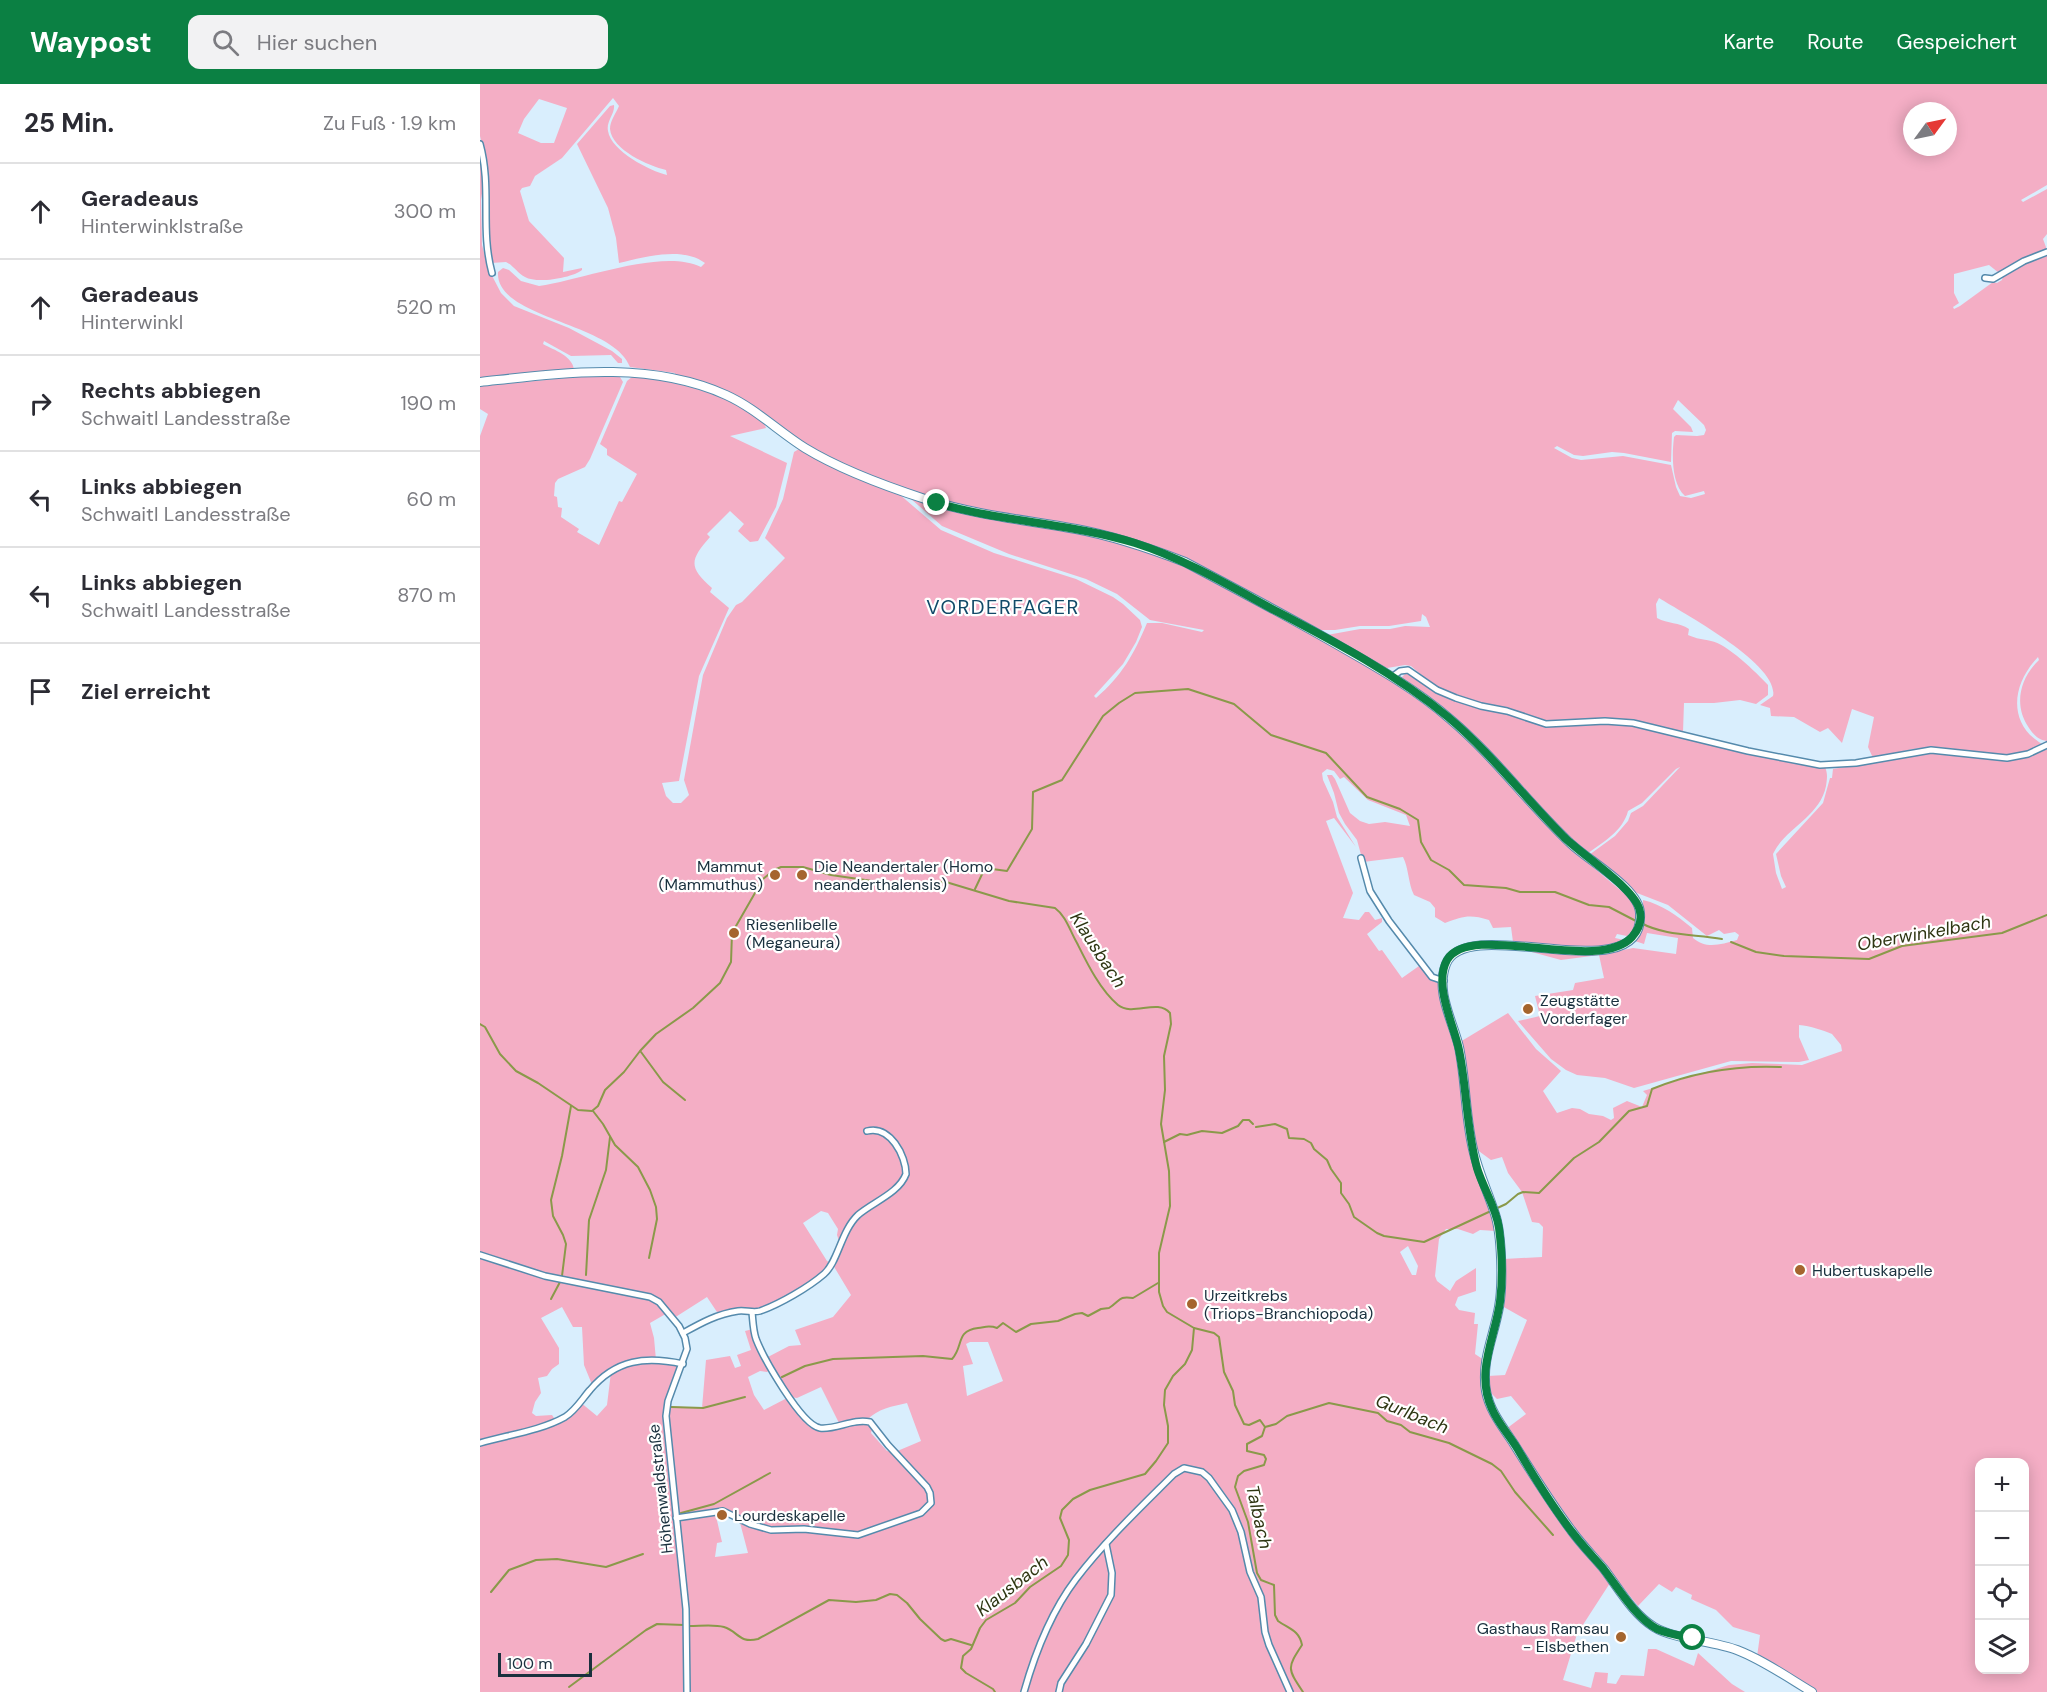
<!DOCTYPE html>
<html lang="de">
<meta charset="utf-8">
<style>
body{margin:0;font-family:"DM Sans",sans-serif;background:#f2f2f3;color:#2b2b33}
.controls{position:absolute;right:18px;bottom:18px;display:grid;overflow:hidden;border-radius:12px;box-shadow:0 3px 15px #0003}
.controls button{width:54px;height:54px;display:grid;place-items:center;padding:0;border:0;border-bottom:2px solid #e1e1e2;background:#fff;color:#2b2b33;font:30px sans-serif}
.compass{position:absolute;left:1423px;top:18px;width:54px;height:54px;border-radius:50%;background:#fff;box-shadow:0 3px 15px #0003;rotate:57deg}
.scale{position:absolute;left:18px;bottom:15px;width:94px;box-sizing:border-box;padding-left:6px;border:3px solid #1a303e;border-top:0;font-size:16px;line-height:21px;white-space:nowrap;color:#1a303e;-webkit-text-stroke:4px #fff;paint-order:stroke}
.stop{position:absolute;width:18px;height:18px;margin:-14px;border:4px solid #0b8043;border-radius:50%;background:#fff}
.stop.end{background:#0b8043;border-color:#fff;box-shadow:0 2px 6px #0008}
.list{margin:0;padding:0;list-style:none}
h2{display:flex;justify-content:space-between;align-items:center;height:78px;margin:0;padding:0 24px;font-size:26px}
h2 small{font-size:20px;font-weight:400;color:#7c7c81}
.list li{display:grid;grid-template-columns:39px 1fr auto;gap:18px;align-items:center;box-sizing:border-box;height:96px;padding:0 24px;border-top:2px solid #e1e1e2}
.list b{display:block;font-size:22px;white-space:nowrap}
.list p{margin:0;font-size:20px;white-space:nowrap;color:#7c7c81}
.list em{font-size:20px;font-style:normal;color:#7c7c81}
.icon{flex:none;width:33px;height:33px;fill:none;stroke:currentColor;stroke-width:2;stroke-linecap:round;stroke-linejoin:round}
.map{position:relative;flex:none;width:1567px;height:1608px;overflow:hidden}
header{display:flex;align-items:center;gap:36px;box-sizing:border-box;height:84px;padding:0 30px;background:#0b8043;color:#fff}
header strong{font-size:28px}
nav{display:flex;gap:33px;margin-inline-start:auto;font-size:21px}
.search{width:420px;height:54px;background:#f2f2f3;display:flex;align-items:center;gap:15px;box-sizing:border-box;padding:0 21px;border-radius:12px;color:#7c7c81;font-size:22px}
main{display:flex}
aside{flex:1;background:#fff}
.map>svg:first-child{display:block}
</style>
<header>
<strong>Waypost</strong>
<div class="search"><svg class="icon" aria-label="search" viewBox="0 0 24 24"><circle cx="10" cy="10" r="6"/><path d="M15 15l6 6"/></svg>Hier suchen</div>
<nav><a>Karte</a><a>Route</a><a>Gespeichert</a></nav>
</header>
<main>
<aside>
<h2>25 Min.<small>Zu Fuß · 1.9 km</small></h2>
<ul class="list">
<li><svg class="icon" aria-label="ahead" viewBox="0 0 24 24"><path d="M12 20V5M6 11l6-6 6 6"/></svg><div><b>Geradeaus</b><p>Hinterwinklstraße</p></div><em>300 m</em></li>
<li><svg class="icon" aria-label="ahead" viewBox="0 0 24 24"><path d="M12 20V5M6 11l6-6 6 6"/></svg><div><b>Geradeaus</b><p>Hinterwinkl</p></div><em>520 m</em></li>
<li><svg class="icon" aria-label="right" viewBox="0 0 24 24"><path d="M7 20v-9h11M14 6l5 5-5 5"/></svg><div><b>Rechts abbiegen</b><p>Schwaitl Landesstraße</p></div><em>190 m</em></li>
<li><svg class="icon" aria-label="left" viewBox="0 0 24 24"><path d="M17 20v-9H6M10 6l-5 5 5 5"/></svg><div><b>Links abbiegen</b><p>Schwaitl Landesstraße</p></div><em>60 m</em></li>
<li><svg class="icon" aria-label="left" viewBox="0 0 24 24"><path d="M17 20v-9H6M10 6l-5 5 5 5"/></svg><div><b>Links abbiegen</b><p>Schwaitl Landesstraße</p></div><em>870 m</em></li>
<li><svg class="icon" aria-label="arrive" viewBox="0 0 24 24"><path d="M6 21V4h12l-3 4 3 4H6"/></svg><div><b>Ziel erreicht</b></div></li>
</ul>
</aside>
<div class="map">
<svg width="1567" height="1608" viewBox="0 0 1567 1608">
<rect width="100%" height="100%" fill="#d9eefd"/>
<g fill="#f4aec5" fill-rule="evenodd">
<path d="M0,0H1567V101L1541,116L1543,118L1567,105V150L1563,155L1567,166L1519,189L1509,181L1474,190V209L1479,219L1473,223L1474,225L1480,222L1513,198L1517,199L1522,196L1523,192L1548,177L1567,169V657C1558,656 1554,651 1549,644C1533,621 1540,594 1559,576L1558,573C1532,600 1527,639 1562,660L1547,667L1527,671L1456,663L1433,665L1393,674L1388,663L1394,633L1372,625L1362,659L1348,644L1340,648L1314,633L1291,632L1290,624L1280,621L1293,612C1300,581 1203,529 1179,514L1176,520L1177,534C1188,540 1199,538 1209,545L1208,551C1217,555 1222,555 1231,557C1246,559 1277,589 1288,601V611L1276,620L1260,616L1234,619H1204L1203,648L1143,635L1067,638L977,612L953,601L931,582L925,581L907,584L901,582L847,551L880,545H910L925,542L950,543L946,533L942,530L941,537L909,542H880L855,546H838C777,513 717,474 651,455C577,433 498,433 425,405C392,392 356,379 326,360C308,349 292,335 275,323C250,307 223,299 195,292V289L150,283C134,238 15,235 18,188L23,184L29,186L41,197L59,202C103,196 182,164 221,183L225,179C202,162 165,173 139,179L136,154L128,124L97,60L130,22L134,21C135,30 126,37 128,47C131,67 170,87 187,91L186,86C169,82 132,66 130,45C130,37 136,29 139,22L133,14L82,74L55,92L50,102L42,104L40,107L49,137L84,174L83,188L102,184V186C92,194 57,200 45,193C37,189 34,182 26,178L11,179L3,149L4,116L7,92L6,77L0,52ZM59,15L87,24L74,59H61L38,49L44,35ZM1432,27H1468V63H1432ZM1198,316L1224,341L1226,346L1224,351L1217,352L1196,351L1194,353C1192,370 1191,399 1205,412L1224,407L1225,410L1211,414L1200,412L1196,403L1191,381L1143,372L1101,376L1092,374L1074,364L1077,362L1094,371L1103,372L1132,368L1144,369L1191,378L1192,349L1195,347L1213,348L1211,343L1193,325Z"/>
<path d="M0,70L4,96L1,116L2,161L8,184L21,209L34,222L89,244L132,267L142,275V279H138L131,271L91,272L64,257L63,260C74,266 93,272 94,286L0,295Z"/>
<path d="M134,292L140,293L143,298L110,375L105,383L78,395L75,399L74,412L77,413L78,423L82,424L81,433L99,445L97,448L119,461L139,417L142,418L157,390L127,371V365L120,360L147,297L152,293C179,292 276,316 286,344L250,352L307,379L296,423L278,457L270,458L258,447L264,440L250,427L227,450L230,453C209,477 209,483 232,504L230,508L249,524L219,592L199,697L182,699L186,712L193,719H201L209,711L204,696L223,591L247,534L256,521L262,518L305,474L285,454L303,415L314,368L319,365L419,410L461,446L514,469L596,495L633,513L643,520L660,536L662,543L656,558L643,580L614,612L616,614C642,592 654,570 667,539H682L722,548L724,546L670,536L637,510L606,495L529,470L462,442L431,415L484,430L623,454L649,461L703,481L841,555L910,596L966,636L991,659L1095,768L1152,816L1157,831L1153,846L1147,852L1137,850L1135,854L1144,856C1114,871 1066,862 1033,858L1031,843L1013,844L1009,836C990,830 983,832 965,839L955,833V824L950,818L934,811C928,799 929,785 923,773L883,778L877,756L865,740L859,729L854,709L847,691H852L855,695L870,729L880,737L889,740L905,738L930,742L926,731L888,716L864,693L860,695L854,687L847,685L842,689L843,696L853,718L857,733L876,763L854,734L846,737L873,809L863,834L879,836L885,828H889L895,836L902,834V838L887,850L899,867L902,866L922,894L939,882L953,897L958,899C960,924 969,943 976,966C984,991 983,1027 988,1054C994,1087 1008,1115 1016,1147L1000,1146L993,1150L978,1145H966L959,1155L955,1192L957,1197L970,1207L976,1197L996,1184V1207L978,1213L975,1221L979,1226L995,1229L994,1240H998L995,1270L1004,1276L1006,1315L1011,1333L1062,1412L1088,1449L1130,1499L1097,1550L1083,1596L1111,1604L1115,1588L1128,1589L1127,1599L1136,1600L1141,1591L1164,1592L1168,1565H1176L1214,1582L1218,1569L1252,1600L1265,1608H813L805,1589L802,1592L808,1608H581L583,1600L606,1566L632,1517L635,1496L628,1455C628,1470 634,1496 630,1510C626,1524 609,1552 601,1564C592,1578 579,1590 577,1608H0V352L8,330L0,325V302L96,293ZM341,1127L348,1129L358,1145L357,1151L360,1160L351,1179L347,1177L323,1139ZM928,1162L938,1182L936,1191H932L920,1168ZM353,1181L371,1211L353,1233L315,1246L321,1261L309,1262L286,1274L273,1245L265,1247L271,1266L257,1271L261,1282L255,1284L250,1272L226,1276L222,1324L187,1322L203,1280L176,1276L174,1254L170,1239L189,1228L194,1234L227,1213L239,1231C253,1230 269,1231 282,1226C303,1218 338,1198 353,1181ZM82,1223L93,1243H102L104,1281L113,1303L131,1288L127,1321L117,1332L100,1318L85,1333L76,1337L72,1331L56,1332L52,1329L55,1318L61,1309L58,1294L67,1292L72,1285L79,1280V1264L61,1234ZM490,1258H508L523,1297L487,1312L483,1282L493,1280L486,1260ZM291,1285L309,1313L284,1326L274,1311L268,1293L280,1287L287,1288ZM341,1303L360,1341L336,1343L310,1313L317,1314ZM427,1319L441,1357L415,1368L407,1367L391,1349L393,1342L387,1336C397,1325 413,1322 427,1319ZM733,1394L751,1418L753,1423L750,1425L734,1406L728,1396ZM245,1427L259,1435L268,1469L235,1473L237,1459L242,1458L235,1428Z"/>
<path d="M928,589L951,605L983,620L1027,630L1066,643L1135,640L1153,642L1267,669L1330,682L1345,683C1348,690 1347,695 1346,702C1340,733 1305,744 1293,770L1296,789L1302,805L1306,803L1301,792L1296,770L1343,719L1350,694H1352L1353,685L1456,668L1523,677L1533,676L1564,665L1567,666V1608H1336L1277,1573L1280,1551L1253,1543L1236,1526L1211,1515L1212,1511L1196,1503L1192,1508L1179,1500L1158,1522L1072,1416L1026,1345L1046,1330L1031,1312L1017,1315L1008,1306V1292L1025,1291L1047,1236L1022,1222L1024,1175L1062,1173L1063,1143L1059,1139L1052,1138L1042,1108L1028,1089L1022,1073L1011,1076L996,1065L986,1013L980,958L1028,929L1056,965L1081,987L1063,1007L1077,1029L1092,1024L1100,1025L1109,1030L1123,1032L1131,1036L1134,1034L1133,1024L1147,1017L1162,1023L1167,1011L1163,1007L1249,981L1272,979L1322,981L1362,967L1361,961L1352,950C1342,946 1331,942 1319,941V953L1329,976L1319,978L1251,977L1154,1004L1125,994L1097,991L1086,986L1071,975L1038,937L1060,932L1055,912L1093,906L1095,899L1124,894L1119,871L1081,876L1048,867L1102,869L1134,868L1153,864L1196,870L1198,854L1167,849L1164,860L1155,857L1163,838V816C1183,821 1196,831 1212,844L1213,854C1227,866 1241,860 1257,856L1259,851L1255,848L1244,850L1239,846L1227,852L1188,821L1157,809L1109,771L1135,752L1148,737L1151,729L1163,722L1200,683L1196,685L1162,719L1148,727C1143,747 1123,758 1107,770L1091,756L982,641L956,619L925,598L922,593L925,590ZM1500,1378H1544V1586H1500Z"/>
</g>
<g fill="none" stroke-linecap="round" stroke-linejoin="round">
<g stroke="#8a994a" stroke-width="2">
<path d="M495,805L505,784L527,787L552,745L553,708L582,696L623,632L639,619L655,609L708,605L754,620L791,651L846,669L887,713L920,725L938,736L941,758L951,776L969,786L984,801L1026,804L1040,808H1075L1109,821L1129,823L1156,837"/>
<path d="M1161,839C1185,852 1215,850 1242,855"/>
<path d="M1251,858L1276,868L1304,872L1389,875L1422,862L1522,849L1567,831"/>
<path d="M0,940L5,943L20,970L36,987L58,999L98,1026L112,1027L118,1022L125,1006L144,988L160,967L176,950L213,924L240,899L251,878L252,849L283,795L294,786L301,783H323L351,791L406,799L466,798L529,817L575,824C586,832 590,847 597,859C607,879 620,906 638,921C653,933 677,914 690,929L691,940L684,972L685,1006L681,1040L689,1087L690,1122L679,1169V1208L683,1222L687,1228L714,1244L712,1266L705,1280L693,1292L685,1306L684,1321L688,1342V1359L676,1377L665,1390L610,1406L593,1415L582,1426L580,1434L589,1456L588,1471L581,1482L550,1503L535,1519L506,1536L500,1544L491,1565L483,1572L481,1584L486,1589L513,1605L515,1608"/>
<path d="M161,968L183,998L205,1016"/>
<path d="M113,1027L123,1040L135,1061L158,1083L170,1106L176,1123L177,1135L169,1174"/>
<path d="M776,1043L795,1040L807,1045L809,1054L824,1055L831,1059L834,1065L847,1076L851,1085L861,1099V1109L869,1120L874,1133L897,1149L904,1152L944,1158L1026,1120L1038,1110L1043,1108L1059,1109L1094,1074L1119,1058L1149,1027L1167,1022L1172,1005C1213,988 1256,981 1301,983"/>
<path d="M684,1058L700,1050L707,1051L722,1047L742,1049L758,1042L763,1036H769L773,1040"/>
<path d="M106,1191L109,1136L126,1086L130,1053"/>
<path d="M82,1192L86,1160L83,1151L73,1132L71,1116L82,1072L91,1022"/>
<path d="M71,1215L80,1198"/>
<path d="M714,1244L734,1249L739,1253L744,1288L753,1307L755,1321L764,1340L769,1341L780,1336L785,1343L782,1352L767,1360V1367L784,1371L786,1375L784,1381L764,1387L758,1392L755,1403L768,1438L777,1489L781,1496L794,1501L795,1531L798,1537C809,1545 819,1546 822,1561C807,1584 807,1584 823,1608"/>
<path d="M302,1293L325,1282L353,1275L443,1272L472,1275C484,1262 475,1247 498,1244C506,1243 509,1241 517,1244L523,1239L536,1248L551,1240L578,1237L595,1230L602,1229L608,1232L621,1225L629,1224C641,1216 638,1212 653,1214L678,1199"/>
<path d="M191,1323L223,1324L265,1313"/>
<path d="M785,1343L796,1340L807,1332L849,1319L898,1329L907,1337L921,1341L930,1348L969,1359L1012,1380L1021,1387L1035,1408L1073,1451"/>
<path d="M201,1429L234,1420L290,1389"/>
<path d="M11,1508L29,1486L56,1476L77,1475L126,1483L163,1470"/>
<path d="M210,1542C220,1542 234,1540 244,1543C258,1547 259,1560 278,1555L349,1516L376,1518L396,1516L410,1510L417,1511L427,1519L440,1535L461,1555L465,1557L471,1555L491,1561"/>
<path d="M89,1603L166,1546L177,1540L204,1541"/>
</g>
<defs>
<g id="street">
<path d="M0,60C12,104 0,145 12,189"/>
<path d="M1505,194L1513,195L1544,177L1567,168"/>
<path d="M912,593L920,587L928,586L957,606L976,614L1001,622L1027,627L1066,640L1125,637L1153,639L1268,667L1340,681L1376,679L1451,666L1527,674L1548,670L1567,661"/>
<path d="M881,774L890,807L909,837L952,893L964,897"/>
<path d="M0,1171L65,1192L170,1213L179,1218L199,1242L205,1254L207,1265L188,1317L186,1332L206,1525L207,1608"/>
<path d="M203,1249C221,1239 237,1230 258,1227C266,1226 273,1229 280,1227C300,1220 329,1203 344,1190C358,1178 361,1147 378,1131C393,1118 419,1109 426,1090C426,1072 410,1041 387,1047"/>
<path d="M0,1359C27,1351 60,1347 85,1333C96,1326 102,1315 110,1306C136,1275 166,1272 203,1280"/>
<path d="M196,1434L243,1427L270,1440L291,1446L324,1445L378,1451L441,1429L451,1419L450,1409L447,1403L408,1361L390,1338C373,1334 356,1346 340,1344C321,1341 283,1273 276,1255C273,1246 273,1238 272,1228"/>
<path d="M544,1608C555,1569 571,1528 596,1495C625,1457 660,1424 694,1390L704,1384L722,1388L729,1394L752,1426L761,1448L770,1488L781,1513L785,1548L789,1561L810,1608"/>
<path d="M579,1608L581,1599L606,1560L631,1511L632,1489L626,1460"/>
</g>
<path id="secondary" d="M0,298C82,289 168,276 246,311C275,324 298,347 325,364C361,386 405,402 445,415C495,431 546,436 596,445C634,452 669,464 705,478C758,506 811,534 863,564C900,585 938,607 970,635C1014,672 1048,719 1089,758C1107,776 1159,804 1160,829C1165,910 986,827 966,880C955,908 973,937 979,963C986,997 985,1031 993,1065C998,1088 1008,1108 1015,1130C1022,1151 1023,1201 1019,1223C1014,1252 1001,1277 1006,1307C1010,1328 1023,1343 1034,1360C1052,1389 1070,1418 1091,1446C1101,1460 1113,1472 1124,1485C1139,1505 1153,1530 1174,1543C1193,1555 1234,1557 1257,1566C1283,1576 1307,1593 1332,1608"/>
</defs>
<use href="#street" stroke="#558aac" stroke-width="8"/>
<use href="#secondary" stroke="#558aac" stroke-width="10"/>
<use href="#street" stroke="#fff" stroke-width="5"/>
<use href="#secondary" stroke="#fff" stroke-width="8"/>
</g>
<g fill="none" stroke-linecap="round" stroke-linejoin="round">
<path stroke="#0b8043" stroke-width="8" d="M457,419C522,438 590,439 655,459C705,475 750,502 796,527C855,558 916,590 968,633C1010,668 1044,713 1083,752C1100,770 1158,806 1160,828C1162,837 1158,846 1152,853C1117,891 991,836 967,876C953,901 974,941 979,966C987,1005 986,1043 997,1084C1003,1104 1016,1123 1019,1144C1022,1167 1023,1194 1020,1218C1015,1254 995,1288 1012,1325C1018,1339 1029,1351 1037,1364C1054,1393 1072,1422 1092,1448C1102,1461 1112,1472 1122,1483C1137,1502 1155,1533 1177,1545C1188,1550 1201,1552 1213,1554"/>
</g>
<g fill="#a5652e" stroke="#fff" stroke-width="2">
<circle cx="295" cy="791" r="6"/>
<circle cx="322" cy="791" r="6"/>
<circle cx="254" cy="849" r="6"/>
<circle cx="1048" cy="925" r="6"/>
<circle cx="1320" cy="1186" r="6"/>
<circle cx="712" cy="1220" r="6"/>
<circle cx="242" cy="1431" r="6"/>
<circle cx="1141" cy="1553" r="6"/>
</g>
<g text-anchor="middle" stroke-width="4.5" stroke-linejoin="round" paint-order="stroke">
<g font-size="16" fill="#1a303e" stroke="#fff" text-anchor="start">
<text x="283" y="788" text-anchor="end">Mammut<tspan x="283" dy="18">(Mammuthus)</tspan></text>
<text x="334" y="788">Die Neandertaler (Homo<tspan x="334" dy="18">neanderthalensis)</tspan></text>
<text x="266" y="846">Riesenlibelle<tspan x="266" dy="18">(Meganeura)</tspan></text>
<text x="1060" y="922">Zeugstätte<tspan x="1060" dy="18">Vorderfager</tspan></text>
<text x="1332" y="1192">Hubertuskapelle</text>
<text x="724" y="1217">Urzeitkrebs<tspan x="724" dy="18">(Triops-Branchiopoda)</tspan></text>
<text x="254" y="1437">Lourdeskapelle</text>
<text x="1129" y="1550" text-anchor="end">Gasthaus Ramsau<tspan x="1129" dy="18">- Elsbethen</tspan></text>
</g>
<g font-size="16" fill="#1a303e" stroke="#fff">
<text transform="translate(180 1405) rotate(-96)" y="6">Höhenwaldstraße</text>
</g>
<g font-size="18" font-style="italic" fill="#2f3613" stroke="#fff">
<text transform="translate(1444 849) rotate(-10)" y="6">Oberwinkelbach</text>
<text transform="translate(618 866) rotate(57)" y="6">Klausbach</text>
<text transform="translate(932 1330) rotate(22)" y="6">Gurlbach</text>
<text transform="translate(779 1433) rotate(77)" y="6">Talbach</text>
<text transform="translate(532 1502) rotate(-38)" y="6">Klausbach</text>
</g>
<g font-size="20" letter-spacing="1.5" fill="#124a69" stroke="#fff">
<text x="523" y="530">VORDERFAGER</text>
</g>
</g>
</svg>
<div class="controls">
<button>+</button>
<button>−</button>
<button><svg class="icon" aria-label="locate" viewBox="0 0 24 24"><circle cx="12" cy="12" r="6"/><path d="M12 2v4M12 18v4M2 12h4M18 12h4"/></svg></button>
<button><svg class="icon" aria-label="layers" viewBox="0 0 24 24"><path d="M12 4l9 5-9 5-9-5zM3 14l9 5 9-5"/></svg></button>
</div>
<svg class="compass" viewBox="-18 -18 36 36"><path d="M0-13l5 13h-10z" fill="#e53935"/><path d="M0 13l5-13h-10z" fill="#7c7c81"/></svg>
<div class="scale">100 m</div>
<div class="stop" style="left:1213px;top:1554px"></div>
<div class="stop end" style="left:457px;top:419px"></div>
</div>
</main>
